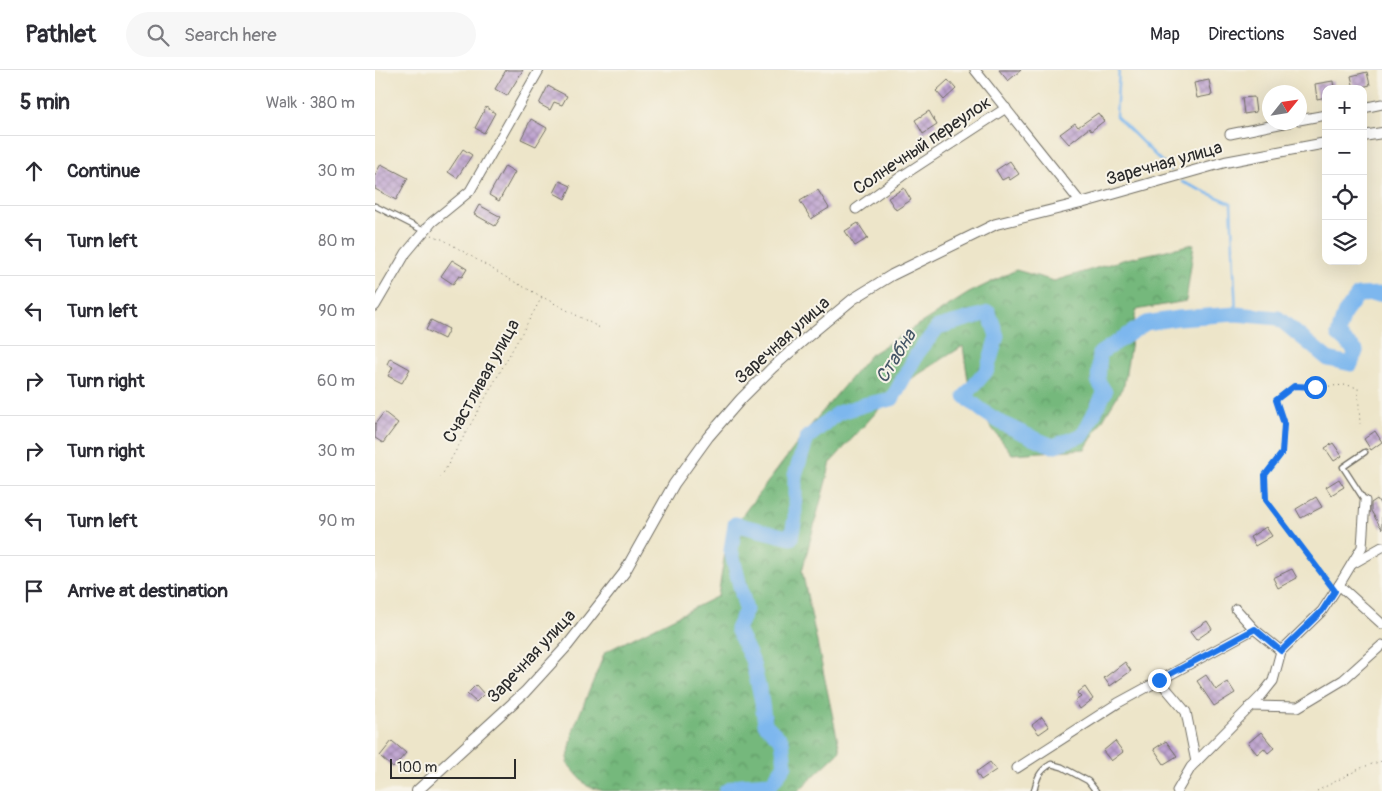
<!DOCTYPE html>
<meta charset="utf-8">
<style>
body{margin:0;font-family:Pangolin,sans-serif;background:#f7f7f7;color:#2b2b33}
.controls{position:absolute;right:15px;top:15px;display:grid;overflow:hidden;border-radius:10px;box-shadow:0 5px 20px #0002}
.controls button{width:45px;height:45px;display:grid;place-items:center;padding:0;border:0;border-bottom:1px solid #e1e1e2;background:#fff;color:#2b2b33;font:25px sans-serif}
.compass{position:absolute;left:887px;top:15px;width:45px;height:45px;border-radius:50%;background:#fff;box-shadow:0 5px 20px #0002;rotate:60deg}
.scale{position:absolute;left:15px;bottom:12px;width:126px;box-sizing:border-box;padding-left:5px;border:2px solid #2b2b2b;border-top:0;font-size:14px;line-height:18px;white-space:nowrap;color:#2b2b2b;-webkit-text-stroke:4px #f7f3e8;paint-order:stroke}
.stop{position:absolute;width:15px;height:15px;margin:-11px;border:4px solid #1a73e8;border-radius:50%;background:#fff}
.stop.end{background:#1a73e8;border-color:#fff;box-shadow:0 1px 5px #0008}
.list{margin:0;padding:0;list-style:none}
h2{display:flex;justify-content:space-between;align-items:center;height:65px;margin:0;padding:0 20px;font-size:21px}
h2 small{font-size:16px;font-weight:400;color:#7c7c81}
.list li{display:grid;grid-template-columns:32px 1fr auto;gap:15px;align-items:center;box-sizing:border-box;height:70px;padding:0 20px;border-top:1px solid #e1e1e2}
.list b{display:block;font-size:19px;white-space:nowrap}
.list em{font-size:16px;font-style:normal;color:#7c7c81}
.icon{flex:none;width:28px;height:28px;fill:none;stroke:currentColor;stroke-width:2;stroke-linecap:round;stroke-linejoin:round}
.map{position:relative;flex:none;width:1007px;height:721px;overflow:hidden}
header{display:flex;align-items:center;gap:30px;box-sizing:border-box;height:70px;padding:0 25px;background:#fff;border-bottom:1px solid #e1e1e2}
header strong{font-size:24px}
nav{display:flex;gap:28px;margin-inline-start:auto;font-size:18px}
.search{width:350px;height:45px;background:#f7f7f7;display:flex;align-items:center;gap:12px;box-sizing:border-box;padding:0 18px;border-radius:28px;color:#7c7c81;font-size:19px}
main{display:flex}
aside{flex:1;background:#fff}
.map>svg:first-child{display:block}
</style>
<header>
<strong>Pathlet</strong>
<div class="search"><svg class="icon" aria-label="search" viewBox="0 0 24 24"><circle cx="10" cy="10" r="6"/><path d="M15 15l6 6"/></svg>Search here</div>
<nav><a>Map</a><a>Directions</a><a>Saved</a></nav>
</header>
<main>
<aside>
<h2>5 min<small>Walk · 380 m</small></h2>
<ul class="list">
<li><svg class="icon" aria-label="ahead" viewBox="0 0 24 24"><path d="M12 20V5M6 11l6-6 6 6"/></svg><div><b>Continue</b></div><em>30 m</em></li>
<li><svg class="icon" aria-label="left" viewBox="0 0 24 24"><path d="M17 20v-9H6M10 6l-5 5 5 5"/></svg><div><b>Turn left</b></div><em>80 m</em></li>
<li><svg class="icon" aria-label="left" viewBox="0 0 24 24"><path d="M17 20v-9H6M10 6l-5 5 5 5"/></svg><div><b>Turn left</b></div><em>90 m</em></li>
<li><svg class="icon" aria-label="right" viewBox="0 0 24 24"><path d="M7 20v-9h11M14 6l5 5-5 5"/></svg><div><b>Turn right</b></div><em>60 m</em></li>
<li><svg class="icon" aria-label="right" viewBox="0 0 24 24"><path d="M7 20v-9h11M14 6l5 5-5 5"/></svg><div><b>Turn right</b></div><em>30 m</em></li>
<li><svg class="icon" aria-label="left" viewBox="0 0 24 24"><path d="M17 20v-9H6M10 6l-5 5 5 5"/></svg><div><b>Turn left</b></div><em>90 m</em></li>
<li><svg class="icon" aria-label="arrive" viewBox="0 0 24 24"><path d="M6 21V4h12l-3 4 3 4H6"/></svg><div><b>Arrive at destination</b></div></li>
</ul>
</aside>
<div class="map">
<svg width="1007" height="721" viewBox="0 0 1007 721">
<defs>
<pattern id="forest-crowns" width="20" height="18" patternUnits="userSpaceOnUse" patternTransform="scale(1.25)"><rect width="20" height="18" fill="#74b87b"/><path d="M2 6a3 3 0 1 1 6 0M12 15a3 3 0 1 1 6 0" fill="none" stroke="#5f9665"/></pattern>
<pattern id="building-cross-hatch" width="8" height="8" patternUnits="userSpaceOnUse" patternTransform="scale(1.25)"><rect width="8" height="8" fill="#bea3d0"/><path d="M0 0l8 8M0 8l8-8" fill="none" stroke="#9b85a9"/></pattern>
</defs>
<rect width="100%" height="100%" fill="#f7f3e8"/>
<filter id="ink" filterUnits="userSpaceOnUse"><feTurbulence type="fractalNoise" baseFrequency=".02" numOctaves="2"/><feDisplacementMap in="SourceGraphic" scale="10" xChannelSelector="R" yChannelSelector="G"/><feConvolveMatrix kernelMatrix="1 2 1 2 8 2 1 2 1" color-interpolation-filters="sRGB"/></filter>
<filter id="wash" filterUnits="userSpaceOnUse"><feTurbulence type="fractalNoise" baseFrequency=".0096" numOctaves="4" result="noise"/><feDisplacementMap in="SourceGraphic" scale="20" xChannelSelector="R" yChannelSelector="G"/><feGaussianBlur stdDeviation="1.12" result="paint"/><feColorMatrix in="noise" values="0 0 0 0 0 0 0 0 0 0 0 0 0 0 0 0 0 1.4 0 .05"/><feComposite in="paint" operator="in"/></filter>
<g filter="url(#wash)">
<rect width="100%" height="100%" fill="#ede5c9"/>
<path fill="url(#forest-crowns)" stroke="#507253" d="M819,174L811,231L761,240L749,315L710,379L637,384L596,331L588,276L525,316L456,392L427,501L465,681L423,721H229L212,716L192,693L199,658L230,582L343,526L353,464L437,354L495,285L594,223L641,200L679,211L751,189Z"/>
<g fill="none" stroke-linecap="round" stroke-linejoin="round">
<g stroke="#7db7ee" stroke-width="2.5">
<path d="M744,0L741,46L795,100"/>
<path d="M807,112L856,133L861,244"/>
<path d="M397,713L401,721"/>
</g>
<path stroke="#7db7ee" stroke-width="15" d="M351,721L365,715L397,713L410,695L407,671L390,654L386,627L377,590L362,559L371,540L356,480L360,454L416,468L420,448V405L432,368L463,343L492,334L517,329L542,284L563,257L614,243L622,266L612,300L590,326C615,351 647,363 678,376L708,365L730,322L723,311L725,283L771,253L803,248L861,244L903,248L953,289L976,294L981,281L963,265L969,244L983,225L1007,224"/>
</g>
<g id="blocks">
<g fill="url(#building-cross-hatch)">
<path d="M131,0H148L132,26L120,19Z"/>
<path d="M624,0H646L633,11Z"/>
<path d="M992,2L995,15L979,19L976,6Z"/>
<path d="M573,10L581,19L569,30L561,21Z"/>
<path d="M834,10L837,25L822,28L819,13Z"/>
<path d="M958,11L959,19H951V27L942,29L940,14Z"/>
<path d="M173,16L192,26L187,35L179,32L175,40L164,34Z"/>
<path d="M879,27L881,42L869,44L867,28Z"/>
<path d="M111,37L120,43L109,63L100,58Z"/>
<path d="M554,41L562,55L548,64L540,50Z"/>
<path d="M723,43L729,51L716,61L714,58L694,74L685,64L700,53L703,57Z"/>
<path d="M156,49L172,58L161,76L146,69Z"/>
<path d="M88,79L97,85L82,108L73,102Z"/>
<path d="M635,91L644,104L635,110L633,107L627,110L621,100Z"/>
<path d="M6,94L33,108L21,130L0,119V105Z"/>
<path d="M130,96L140,102L124,131L114,125Z"/>
<path d="M185,111L196,116L190,129L179,123Z"/>
<path d="M529,118L536,130L521,140L513,128Z"/>
<path d="M443,120L454,138L436,149L425,131Z"/>
<path d="M104,135L126,147L120,156L99,144Z"/>
<path d="M483,153L493,168L480,176L470,161Z"/>
<path d="M77,190L92,199L87,207L84,206L78,214L66,206Z"/>
<path d="M56,250L74,259L69,269L51,260Z"/>
<path d="M15,288L35,299L27,313L13,306L18,297L12,294Z"/>
<path d="M9,342L23,353L8,373L0,368V354Z"/>
<path d="M1000,361L1007,372L996,380L989,369Z"/>
<path d="M958,373L967,386L959,391L950,378Z"/>
<path d="M964,409L969,417L956,425L951,417Z"/>
<path d="M941,427L947,437L926,448L921,439Z"/>
<path d="M1002,429L1007,437V459L996,441V433Z"/>
<path d="M891,457L897,466L880,476L875,467Z"/>
<path d="M917,499L922,508L903,518L898,508Z"/>
<path d="M832,551L837,559L821,570L815,562Z"/>
<path d="M750,592L756,601L735,616L729,608Z"/>
<path d="M831,605L841,620L853,612L860,623L839,636L822,611Z"/>
<path d="M101,615L109,624L101,632L92,624Z"/>
<path d="M710,617L718,629L705,639L700,631L706,627L702,623Z"/>
<path d="M667,647L674,657L664,664L657,655Z"/>
<path d="M886,662L899,678L893,683L889,678L882,684L873,673Z"/>
<path d="M17,671L31,683L18,698L5,686Z"/>
<path d="M740,671L748,682L736,691L728,681Z"/>
<path d="M791,671L802,686L789,694L779,679Z"/>
<path d="M615,692L621,700L606,710L601,702Z"/>
</g>
</g>
</g>
<g filter="url(#ink)">
<use href="#blocks" fill-opacity="0" stroke="#6f6c62" stroke-width="1"/>
<g fill="none" stroke-linecap="round" stroke-linejoin="round">
<defs>
<g id="service">
<path d="M0,136L49,161"/>
<path d="M990,382L968,397L990,431"/>
<path d="M659,721C662,708 664,701 676,694L687,697L713,711L721,721"/>
</g>
<g id="minor">
<path d="M600,0L706,133"/>
<path d="M988,38L1007,34"/>
<path d="M924,50L951,45"/>
<path d="M855,64L914,52"/>
<path d="M481,139L527,106L631,38"/>
<path d="M0,236L31,183L57,152L95,121L164,0"/>
<path d="M977,494L1007,477"/>
<path d="M964,515L987,477L990,431"/>
<path d="M861,539L879,559"/>
<path d="M784,610L811,642L821,692"/>
<path d="M875,636L923,637L968,610L1007,575"/>
<path d="M642,698L743,633L879,559L906,581"/>
<path d="M802,721L816,697L886,626L898,611L906,581L947,541L964,515L1007,554"/>
</g>
<g id="tertiary">
<path d="M988,66L1007,63"/>
<path d="M42,721L150,622L192,576L249,503L299,414L333,367L366,329L397,298L431,268L478,229L517,205L621,154L706,133L850,92L951,73"/>
</g>
</defs>
<use href="#service" stroke="#6f6c62" stroke-width="7"/>
<use href="#minor" stroke="#6f6c62" stroke-width="11"/>
<use href="#tertiary" stroke="#6f6c62" stroke-width="12"/>
<g stroke="#6f6c62" stroke-width="1" stroke-dasharray="1 4" stroke-linecap="butt">
<path d="M57,165L69,170L134,209L227,259"/>
<path d="M66,407L167,227"/>
<path d="M954,513L891,430L890,405L907,383L909,354L901,330L919,315L940,317L972,315L983,318L985,354"/>
<path d="M942,721L988,697L1007,691"/>
</g>
<use href="#service" stroke="#fff" stroke-width="4.5"/>
<use href="#minor" stroke="#fff" stroke-width="9"/>
<use href="#tertiary" stroke="#fff" stroke-width="10"/>
</g>
</g>
<g fill="none" stroke-linecap="round" stroke-linejoin="round" filter="url(#ink)">
<path stroke="#1a73e8" stroke-width="6" d="M784,610L880,559L906,581L947,541L960,521L891,430L890,405L907,383L909,354L901,330L919,316L940,317"/>
</g>
<g text-anchor="middle" stroke-width="4" stroke-linejoin="round" paint-order="stroke">
<g font-size="18" fill="#2b2b2b" stroke="#f7f3e8">
<text transform="translate(547 75) rotate(-34)" y="6">Солнечный переулок</text>
<text transform="translate(789 93) rotate(-16)" y="6">Заречная улица</text>
<text transform="translate(407 270) rotate(-42)" y="6">Заречная улица</text>
<text transform="translate(106 311) rotate(-61)" y="6">Счастливая улица</text>
<text transform="translate(156 586) rotate(-47)" y="6">Заречная улица</text>
</g>
<g font-size="19" font-style="italic" fill="#456" stroke="#f7f3e8">
<text transform="translate(520 286) rotate(-58)" y="7">Стабна</text>
</g>
</g>
</svg>
<div class="controls">
<button>+</button>
<button>−</button>
<button><svg class="icon" aria-label="locate" viewBox="0 0 24 24"><circle cx="12" cy="12" r="6"/><path d="M12 2v4M12 18v4M2 12h4M18 12h4"/></svg></button>
<button><svg class="icon" aria-label="layers" viewBox="0 0 24 24"><path d="M12 4l9 5-9 5-9-5zM3 14l9 5 9-5"/></svg></button>
</div>
<svg class="compass" viewBox="-18 -18 36 36"><path d="M0-13l5 13h-10z" fill="#e53935"/><path d="M0 13l5-13h-10z" fill="#7c7c81"/></svg>
<div class="scale">100 m</div>
<div class="stop" style="left:940px;top:317px"></div>
<div class="stop end" style="left:784px;top:610px"></div>
</div>
</main>
